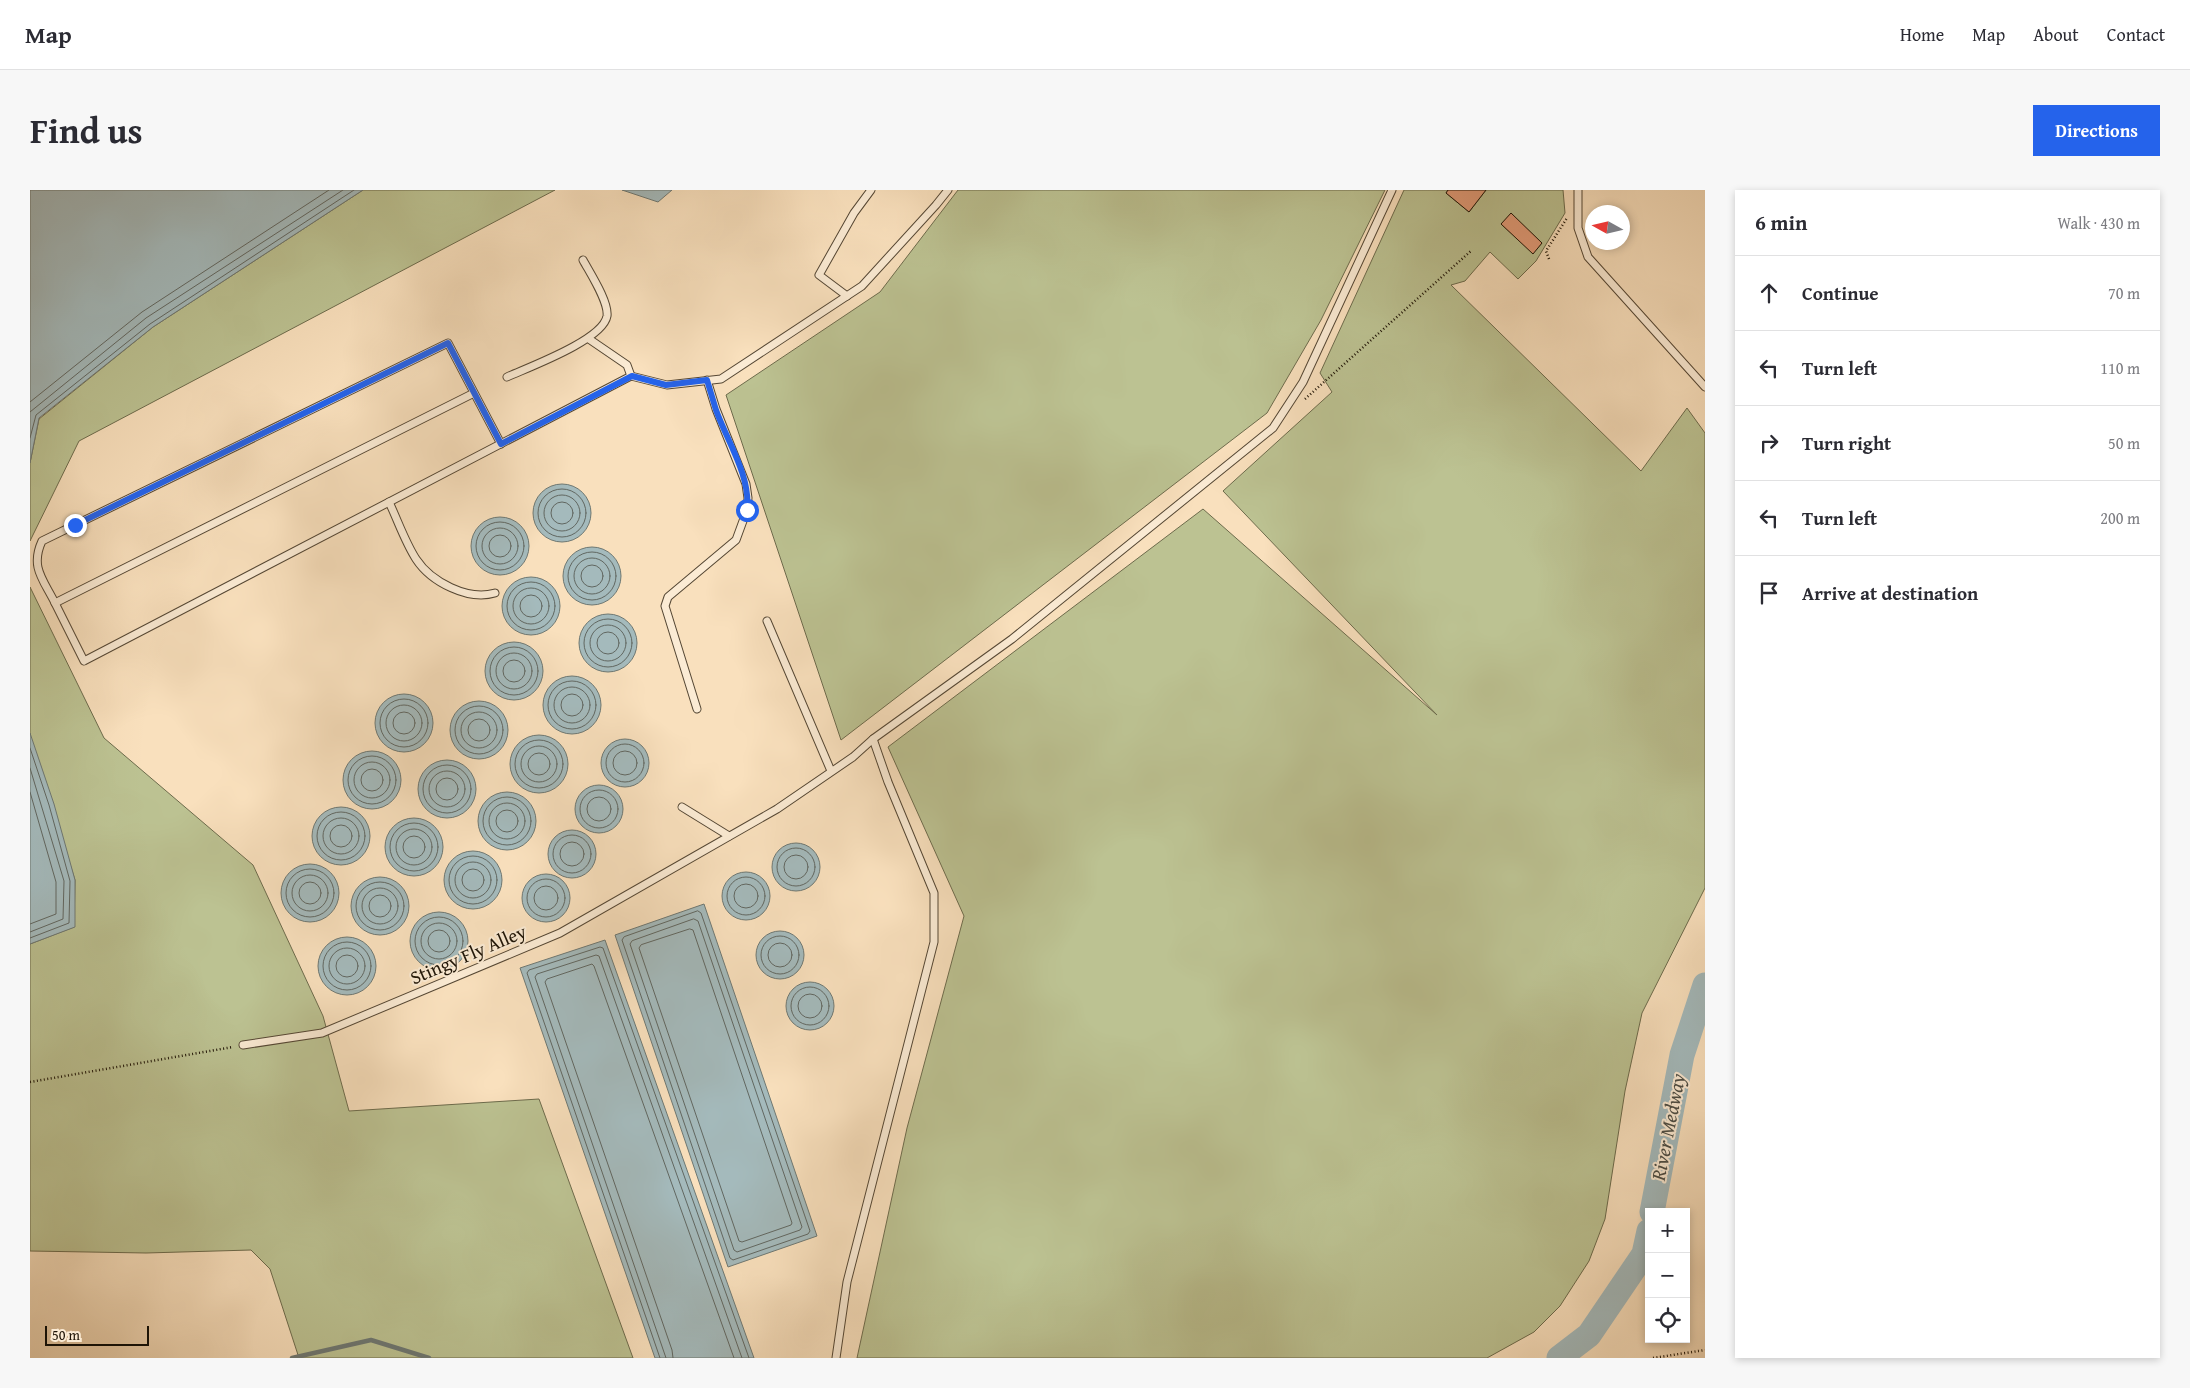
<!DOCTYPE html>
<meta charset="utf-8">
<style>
body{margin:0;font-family:"Gentium Book Plus",serif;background:#f7f7f7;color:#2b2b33}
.controls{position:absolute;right:15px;bottom:15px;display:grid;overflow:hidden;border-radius:0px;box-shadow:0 2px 8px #0003}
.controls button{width:45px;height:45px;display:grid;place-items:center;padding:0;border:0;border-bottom:1px solid #e1e1e2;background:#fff;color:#2b2b33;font:25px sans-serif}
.compass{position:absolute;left:1555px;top:15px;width:45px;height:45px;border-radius:50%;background:#fff;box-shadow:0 2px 8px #0003;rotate:278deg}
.scale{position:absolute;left:15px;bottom:12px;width:104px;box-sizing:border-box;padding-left:5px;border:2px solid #1e1406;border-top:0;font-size:14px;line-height:18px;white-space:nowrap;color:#1e1406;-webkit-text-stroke:4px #fbebd4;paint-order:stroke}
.stop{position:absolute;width:15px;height:15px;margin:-11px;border:4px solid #2563eb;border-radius:50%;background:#fff}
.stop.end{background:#2563eb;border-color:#fff;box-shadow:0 1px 5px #0008}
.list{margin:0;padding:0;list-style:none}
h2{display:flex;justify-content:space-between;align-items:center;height:65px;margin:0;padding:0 20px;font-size:21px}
h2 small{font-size:16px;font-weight:400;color:#7c7c81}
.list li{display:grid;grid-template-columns:32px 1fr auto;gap:15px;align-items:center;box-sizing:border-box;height:75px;padding:0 20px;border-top:1px solid #e1e1e2}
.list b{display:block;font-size:19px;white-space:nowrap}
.list em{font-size:16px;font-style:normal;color:#7c7c81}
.icon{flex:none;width:28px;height:28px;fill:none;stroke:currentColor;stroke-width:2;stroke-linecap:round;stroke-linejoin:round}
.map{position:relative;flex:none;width:1675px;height:1168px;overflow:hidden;border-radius:0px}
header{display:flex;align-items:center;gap:30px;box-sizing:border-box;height:70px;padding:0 25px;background:#fff;border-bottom:1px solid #e1e1e2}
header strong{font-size:24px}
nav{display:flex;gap:28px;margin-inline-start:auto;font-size:18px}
.intro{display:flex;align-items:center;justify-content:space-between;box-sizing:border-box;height:120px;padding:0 30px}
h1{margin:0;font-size:35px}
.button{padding:12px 22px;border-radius:0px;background:#2563eb;color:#fff;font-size:18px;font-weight:700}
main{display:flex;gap:30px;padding:0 30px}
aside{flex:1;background:#fff;border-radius:0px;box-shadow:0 2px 8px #0003}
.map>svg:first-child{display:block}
</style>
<header>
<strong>Map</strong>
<nav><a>Home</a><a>Map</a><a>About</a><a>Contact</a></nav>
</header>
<div class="intro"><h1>Find us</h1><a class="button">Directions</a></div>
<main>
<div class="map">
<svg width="1675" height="1168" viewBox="0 0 1675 1168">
<rect width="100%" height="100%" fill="#f9e0bd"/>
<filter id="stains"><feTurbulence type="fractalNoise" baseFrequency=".004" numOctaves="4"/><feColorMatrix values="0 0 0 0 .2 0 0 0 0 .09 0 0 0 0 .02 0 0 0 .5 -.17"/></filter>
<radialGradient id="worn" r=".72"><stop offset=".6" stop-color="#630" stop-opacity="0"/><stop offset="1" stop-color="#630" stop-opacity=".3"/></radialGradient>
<g fill="#bcc292" stroke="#6d6b4c" fill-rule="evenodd">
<path d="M333,0H525L49,251L0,351V273L9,229L123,137Z"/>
<path d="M928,0H1355L1291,130L1237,223L811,550L696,205L850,102Z"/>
<path d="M1374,0H1418L1416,3L1439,22L1456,0H1533L1535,23L1506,71L1488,89L1460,62L1435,91L1421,95L1611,281L1657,218L1675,243V698L1612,823L1595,901L1575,1029L1559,1071L1530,1116L1504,1142L1457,1168H827L877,938L934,726L858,557L1173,319L1407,525L1193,301L1302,202L1290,183ZM1481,24L1512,53L1503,63L1471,34Z"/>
<path d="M0,397L74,548L223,675L293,826L319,921L509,909L603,1168H269L240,1079L221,1060L116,1063L0,1061V754L44,737L45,690L0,547Z"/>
</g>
<g fill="#a4babc" stroke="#6e7873">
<path d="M0,0H333L123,137L9,228L0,273Z"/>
<path d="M592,0H642L628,12Z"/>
<circle cx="532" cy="323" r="29"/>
<circle cx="470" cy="356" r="29"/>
<circle cx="562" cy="386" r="29"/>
<circle cx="501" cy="416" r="29"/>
<circle cx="578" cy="453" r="29"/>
<circle cx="484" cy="481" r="29"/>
<circle cx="542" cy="515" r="29"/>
<circle cx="374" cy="533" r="29"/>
<circle cx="449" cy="540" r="29"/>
<path d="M0,543L24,614L45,690V737L0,754Z"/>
<circle cx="509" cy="574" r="29"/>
<circle cx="595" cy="573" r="24"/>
<circle cx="342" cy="590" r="29"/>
<circle cx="417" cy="599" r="29"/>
<circle cx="569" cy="619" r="24"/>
<circle cx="477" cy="631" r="29"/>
<circle cx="311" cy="646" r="29"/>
<circle cx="384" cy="657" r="29"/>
<circle cx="542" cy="664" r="24"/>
<circle cx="766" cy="677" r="24"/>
<circle cx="443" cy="690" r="29"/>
<circle cx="280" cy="703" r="29"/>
<circle cx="716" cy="706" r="24"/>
<circle cx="516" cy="708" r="24"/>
<circle cx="350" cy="716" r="29"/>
<path d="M674,714L787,1046L698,1077L585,745Z"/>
<circle cx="409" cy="751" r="29"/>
<circle cx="750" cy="765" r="24"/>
<circle cx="317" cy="776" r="29"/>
<path d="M575,750L724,1168H625L490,778Z"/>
<circle cx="780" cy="816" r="24"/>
</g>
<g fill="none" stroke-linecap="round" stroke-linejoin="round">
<g stroke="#616761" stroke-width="1">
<path d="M0,212L112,122L299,0"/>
<path d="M0,222L116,128L313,0"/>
<path d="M0,248L6,225L120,134L324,0"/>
<circle cx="532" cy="323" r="24"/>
<circle cx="532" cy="323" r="18"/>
<circle cx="532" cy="323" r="11"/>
<circle cx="470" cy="356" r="24"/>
<circle cx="470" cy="356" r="18"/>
<circle cx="470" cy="356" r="11"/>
<circle cx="562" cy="386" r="24"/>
<circle cx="562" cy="386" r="18"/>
<circle cx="562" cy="386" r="11"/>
<circle cx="501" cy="416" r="24"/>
<circle cx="501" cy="416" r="18"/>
<circle cx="501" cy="416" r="11"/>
<circle cx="578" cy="453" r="24"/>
<circle cx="578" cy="453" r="18"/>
<circle cx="578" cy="453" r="11"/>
<circle cx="484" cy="481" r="24"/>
<circle cx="484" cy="481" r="18"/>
<circle cx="484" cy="481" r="11"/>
<circle cx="542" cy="515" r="24"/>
<circle cx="542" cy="515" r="18"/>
<circle cx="542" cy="515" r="11"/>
<circle cx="374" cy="533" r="24"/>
<circle cx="374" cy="533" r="18"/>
<circle cx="449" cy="540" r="24"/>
<circle cx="449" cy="540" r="18"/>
<circle cx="374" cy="533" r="11"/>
<circle cx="449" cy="540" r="11"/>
<circle cx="509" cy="574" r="24"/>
<circle cx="595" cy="573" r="19"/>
<circle cx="509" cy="574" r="18"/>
<path d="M0,558L19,615L40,691L39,733L0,748"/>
<circle cx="595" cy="573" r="12"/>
<circle cx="509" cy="574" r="11"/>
<circle cx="342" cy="590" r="24"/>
<circle cx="342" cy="590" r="18"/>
<circle cx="417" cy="599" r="24"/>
<path d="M0,578L34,691L33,729L0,742"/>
<circle cx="342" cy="590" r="11"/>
<circle cx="417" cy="599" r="18"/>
<circle cx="417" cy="599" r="11"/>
<circle cx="569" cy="619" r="19"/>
<path d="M0,602L26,692V724L0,734"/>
<circle cx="477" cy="631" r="24"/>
<circle cx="569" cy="619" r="12"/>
<circle cx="477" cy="631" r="18"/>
<circle cx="477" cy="631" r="11"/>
<circle cx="311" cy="646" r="24"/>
<circle cx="311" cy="646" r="18"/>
<circle cx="384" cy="657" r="24"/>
<circle cx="311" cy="646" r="11"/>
<circle cx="384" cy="657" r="18"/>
<circle cx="542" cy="664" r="19"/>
<circle cx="384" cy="657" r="11"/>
<circle cx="542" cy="664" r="12"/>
<circle cx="766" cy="677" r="19"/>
<circle cx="766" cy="677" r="12"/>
<circle cx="443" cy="690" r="24"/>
<circle cx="443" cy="690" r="18"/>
<circle cx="280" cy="703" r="24"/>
<circle cx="443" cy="690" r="11"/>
<circle cx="280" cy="703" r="18"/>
<circle cx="716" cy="706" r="19"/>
<circle cx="516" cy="708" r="19"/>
<circle cx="350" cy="716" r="24"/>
<circle cx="280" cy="703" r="11"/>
<circle cx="716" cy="706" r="12"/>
<circle cx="516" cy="708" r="12"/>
<circle cx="350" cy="716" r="18"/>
<circle cx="350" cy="716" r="11"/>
<path d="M668,721L671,723L780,1041L778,1044L703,1070L700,1068L592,750L594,747Z"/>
<circle cx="409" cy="751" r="24"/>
<path d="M664,729L668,731L772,1037L770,1040L707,1062L704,1060L600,754L602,751Z"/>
<circle cx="409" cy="751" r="18"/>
<path d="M660,739L663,740L762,1033L761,1035L712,1052L709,1051L609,758L611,755Z"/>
<circle cx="409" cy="751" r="11"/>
<circle cx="750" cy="765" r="19"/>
<circle cx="317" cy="776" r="24"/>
<circle cx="750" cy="765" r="12"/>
<circle cx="317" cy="776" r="18"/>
<circle cx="317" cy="776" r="11"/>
<circle cx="780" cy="816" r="19"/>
<circle cx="780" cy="816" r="12"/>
<path d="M630,1168L497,783L499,780L570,757L573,758L719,1168"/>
<path d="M636,1168L505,787L507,784L566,765L569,766L712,1168"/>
<path d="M643,1168L642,1160L515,792L517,789L562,774L564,776L704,1168"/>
</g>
<path stroke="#6e7873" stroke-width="4.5" d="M262,1168L341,1150L399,1168"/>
<g stroke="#a4babc" stroke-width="25">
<path d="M1622,1022L1652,865L1675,795"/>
<path d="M1529,1168L1559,1145L1614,1064L1619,1041"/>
</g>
</g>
<g fill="#e49d7a" stroke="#1e1406">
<path d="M1418,0H1456L1439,22L1416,3Z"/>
<path d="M1481,23L1512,53L1503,64L1471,34Z"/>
</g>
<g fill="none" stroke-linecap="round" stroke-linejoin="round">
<defs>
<g id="lane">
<path d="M1548,0V38L1558,67L1675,197"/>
<path d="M817,106L789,85L824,23L841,0"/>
<path d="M559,149L597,175L601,186"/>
<path d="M477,187C499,177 573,150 577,126C579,112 560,83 553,70"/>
<path d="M444,203L25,413C13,389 0,377 12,351L418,153L471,254"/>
<path d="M359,312C368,331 375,352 386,369C401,392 438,411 465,403"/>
<path d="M25,413L54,471L601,186L637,195L691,189L832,96L906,15L918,0"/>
<path d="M737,431L801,581"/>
<path d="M667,519L635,416L638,407L706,350L717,320L718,308L716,294L686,219L677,190"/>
<path d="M652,617L699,646"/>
<path d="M213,855L292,843L530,743L747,619L823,567L843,549L982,449L1243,238L1273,192L1362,0"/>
<path d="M806,1168L817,1092L904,752V703L858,592L843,549"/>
</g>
</defs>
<use href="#lane" stroke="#554734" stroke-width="9"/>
<g stroke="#1e1406" stroke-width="2.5" stroke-dasharray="1 2.5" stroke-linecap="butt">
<path d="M1519,69L1516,61L1537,28"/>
<path d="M1275,209L1442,60"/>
<path d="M0,892L203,857"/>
<path d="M1623,1168L1675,1160"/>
</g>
<use href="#lane" stroke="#fbebd4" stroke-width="7"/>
</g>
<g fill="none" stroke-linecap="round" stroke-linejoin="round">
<path stroke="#2563eb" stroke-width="6" d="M45,335L418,153L471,254L602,186L636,195L677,190C680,200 683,210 686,220C697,251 721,286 717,320"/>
</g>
<g text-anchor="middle" stroke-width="4" stroke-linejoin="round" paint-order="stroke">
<g font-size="19" fill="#1e1406" stroke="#fbebd4">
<text transform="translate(438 764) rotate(-23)" y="7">Stingy Fly Alley</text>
</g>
<g font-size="20" font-style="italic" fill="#4d4e46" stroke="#fbebd4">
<text transform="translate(1638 937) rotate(-79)" y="7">River Medway</text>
</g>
</g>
<rect width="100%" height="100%" filter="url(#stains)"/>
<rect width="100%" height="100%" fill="url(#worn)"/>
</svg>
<div class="controls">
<button>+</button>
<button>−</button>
<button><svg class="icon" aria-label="locate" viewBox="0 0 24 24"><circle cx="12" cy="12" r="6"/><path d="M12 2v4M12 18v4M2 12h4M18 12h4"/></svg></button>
</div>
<svg class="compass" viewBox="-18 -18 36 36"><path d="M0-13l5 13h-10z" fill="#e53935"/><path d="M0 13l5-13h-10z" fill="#7c7c81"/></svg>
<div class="scale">50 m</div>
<div class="stop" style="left:717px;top:320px"></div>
<div class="stop end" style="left:45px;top:335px"></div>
</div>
<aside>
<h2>6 min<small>Walk · 430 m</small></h2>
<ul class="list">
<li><svg class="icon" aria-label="ahead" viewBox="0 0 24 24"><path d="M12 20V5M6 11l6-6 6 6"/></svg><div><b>Continue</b></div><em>70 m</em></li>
<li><svg class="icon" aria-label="left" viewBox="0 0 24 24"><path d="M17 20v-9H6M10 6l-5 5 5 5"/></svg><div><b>Turn left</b></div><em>110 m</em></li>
<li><svg class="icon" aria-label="right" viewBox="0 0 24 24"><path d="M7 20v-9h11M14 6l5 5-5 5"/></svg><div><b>Turn right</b></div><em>50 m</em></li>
<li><svg class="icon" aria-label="left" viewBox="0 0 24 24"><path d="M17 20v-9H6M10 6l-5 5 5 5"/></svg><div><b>Turn left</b></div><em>200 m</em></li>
<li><svg class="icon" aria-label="arrive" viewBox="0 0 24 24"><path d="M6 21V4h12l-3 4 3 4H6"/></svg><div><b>Arrive at destination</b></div></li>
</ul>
</aside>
</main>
